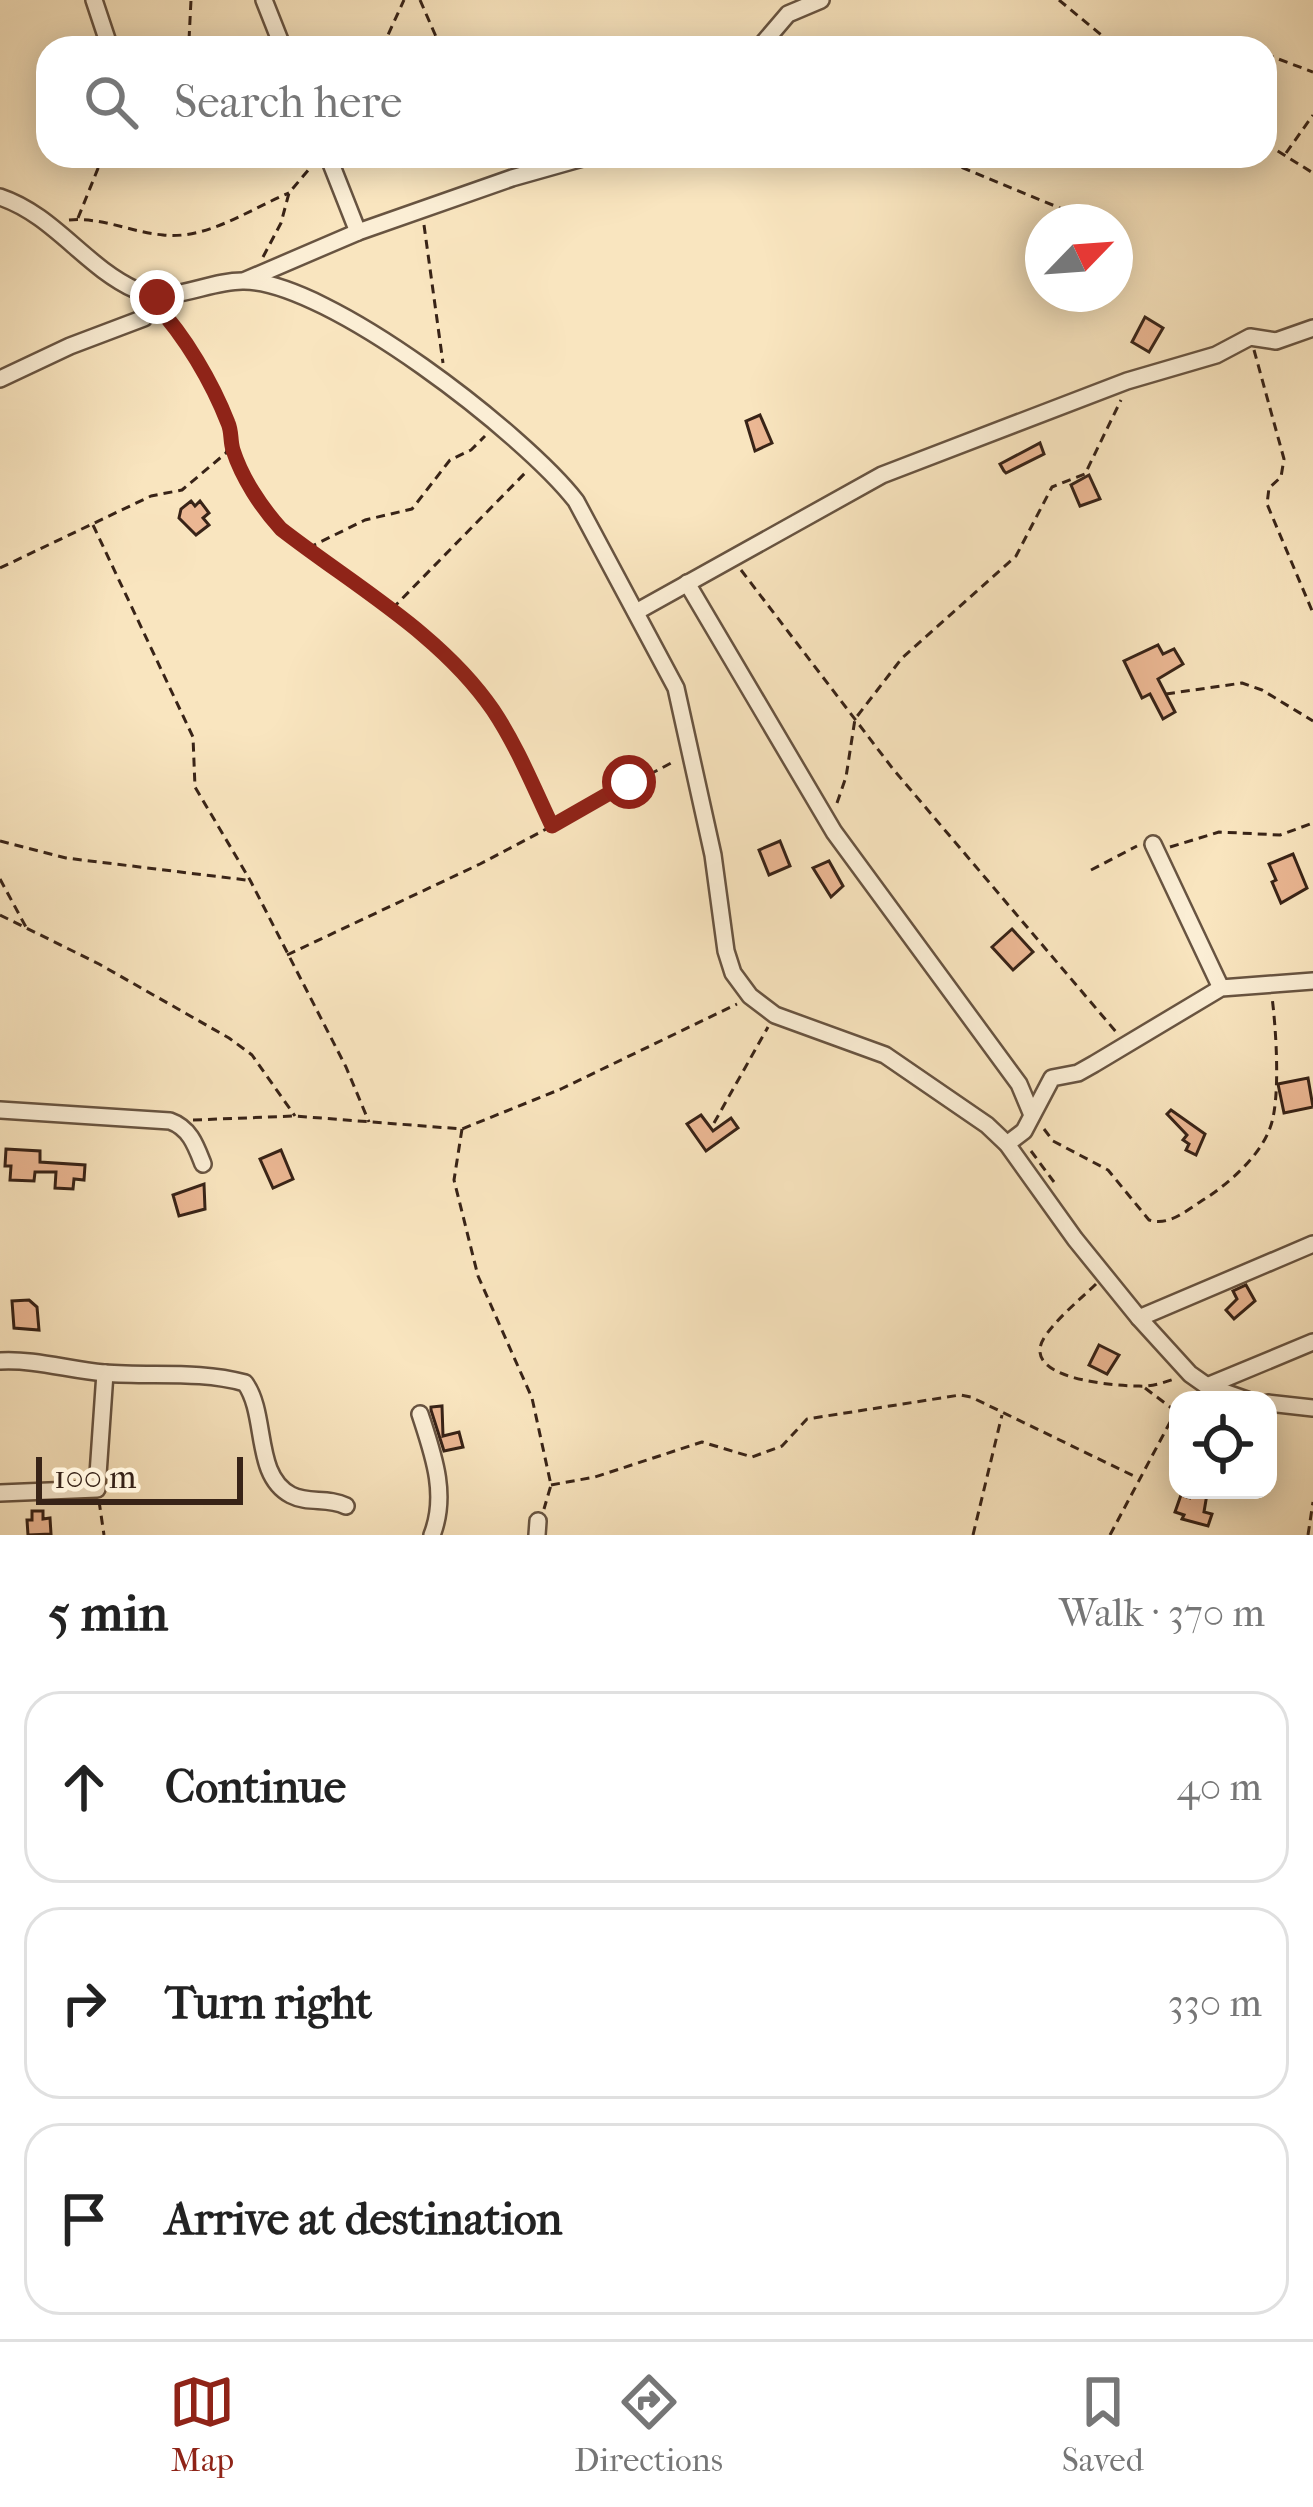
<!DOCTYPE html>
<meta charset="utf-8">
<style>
body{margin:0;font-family:"IM FELL French Canon",serif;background:#f2f2f2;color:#222}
.controls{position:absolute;right:36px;bottom:36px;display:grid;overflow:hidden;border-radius:24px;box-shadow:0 6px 30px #0003}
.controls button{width:108px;height:108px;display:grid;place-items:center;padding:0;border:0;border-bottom:3px solid #e0e0e0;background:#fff;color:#222;font:60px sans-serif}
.compass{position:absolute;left:1025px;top:204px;width:108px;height:108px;border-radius:50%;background:#fff;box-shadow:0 6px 30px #0003;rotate:65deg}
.scale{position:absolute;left:36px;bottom:30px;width:207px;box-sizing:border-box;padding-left:12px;border:6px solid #382317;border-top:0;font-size:33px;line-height:42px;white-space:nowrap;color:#382317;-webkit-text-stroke:9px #fbeed5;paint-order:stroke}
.stop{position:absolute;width:36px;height:36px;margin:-27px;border:9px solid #8f2418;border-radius:50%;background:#fff}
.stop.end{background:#8f2418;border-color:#fff;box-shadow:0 3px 12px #0008}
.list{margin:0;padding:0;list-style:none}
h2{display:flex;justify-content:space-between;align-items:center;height:156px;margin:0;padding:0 48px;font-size:51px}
h2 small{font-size:39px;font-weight:400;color:#767676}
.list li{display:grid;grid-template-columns:78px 1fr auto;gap:36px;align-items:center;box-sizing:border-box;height:192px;margin:0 24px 24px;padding:0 24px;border:3px solid #e0e0e0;border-radius:36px}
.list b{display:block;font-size:45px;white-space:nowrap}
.list em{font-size:39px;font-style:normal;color:#767676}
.icon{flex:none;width:66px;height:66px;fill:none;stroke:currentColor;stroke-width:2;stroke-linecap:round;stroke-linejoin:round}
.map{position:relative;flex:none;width:1313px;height:1535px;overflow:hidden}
.search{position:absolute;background:#fff;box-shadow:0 6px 30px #0003;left:36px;right:36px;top:36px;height:132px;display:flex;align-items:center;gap:30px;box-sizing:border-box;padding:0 42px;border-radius:36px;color:#767676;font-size:45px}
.sheet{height:804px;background:#fff}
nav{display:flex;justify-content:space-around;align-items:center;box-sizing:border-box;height:168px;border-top:3px solid #e0e0e0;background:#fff;font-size:33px;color:#767676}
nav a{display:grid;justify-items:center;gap:6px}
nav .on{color:#8f2418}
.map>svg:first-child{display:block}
</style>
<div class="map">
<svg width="1313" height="1535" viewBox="0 0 1313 1535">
<rect width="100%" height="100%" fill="#f9e5bf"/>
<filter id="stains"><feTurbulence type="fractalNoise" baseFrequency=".00167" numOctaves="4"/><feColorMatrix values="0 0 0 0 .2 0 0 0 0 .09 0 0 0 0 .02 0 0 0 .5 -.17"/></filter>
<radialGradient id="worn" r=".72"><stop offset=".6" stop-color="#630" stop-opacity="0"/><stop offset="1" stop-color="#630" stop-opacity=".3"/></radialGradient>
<g fill="#ebb793" stroke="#382317" stroke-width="3">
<path d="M1145,317L1163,328L1149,352L1132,342Z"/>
<path d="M760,415L772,443L755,451L746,421Z"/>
<path d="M1040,443L1044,454L1006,473L1004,471L1000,464Z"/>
<path d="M1089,475L1100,499L1080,506L1071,485Z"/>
<path d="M191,501L195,506L200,501L209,513L203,518L209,525L196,535L179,518L181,509Z"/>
<path d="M1158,645L1163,654L1174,649L1183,664L1158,679L1175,712L1163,719L1150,694L1142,698L1124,661Z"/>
<path d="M780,841L790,866L769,875L759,850Z"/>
<path d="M1293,854L1307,888L1281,903L1272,882L1276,880L1269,864Z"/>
<path d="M829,861L843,886L831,897L813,868Z"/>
<path d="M1012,929L1033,952L1013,970L992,947Z"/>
<path d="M1308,1078L1313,1107L1284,1113L1278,1084Z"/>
<path d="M1171,1110L1205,1134L1196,1155L1186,1150L1189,1144L1183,1140L1187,1135L1167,1114Z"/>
<path d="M701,1115L713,1131L731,1118L738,1128L706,1151L687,1124Z"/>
<path d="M6,1149L40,1151V1162L85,1165L84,1180L74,1179L73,1189L55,1188L56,1172H35L34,1181L10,1180L11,1166H5Z"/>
<path d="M281,1150L293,1179L273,1188L260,1159Z"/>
<path d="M204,1184L205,1209L179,1216L173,1195Z"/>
<path d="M1246,1285L1255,1301L1234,1319L1226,1310L1237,1299L1233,1291Z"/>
<path d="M29,1300L37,1307L39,1330L14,1328L12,1301Z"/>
<path d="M1099,1345L1119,1355L1107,1374L1089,1365Z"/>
<path d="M442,1406L443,1436L459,1432L463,1447L444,1451L431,1410V1407Z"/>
<path d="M1195,1490L1207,1494L1204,1512L1212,1514L1208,1526L1182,1519L1184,1515L1175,1512L1181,1495L1190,1498Z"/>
<path d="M32,1511H43V1519L50,1518L51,1534L28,1535L27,1520H32Z"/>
</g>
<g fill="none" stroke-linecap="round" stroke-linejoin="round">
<defs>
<g id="minor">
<path d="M94,0L110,48"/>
<path d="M264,0L283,48"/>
<path d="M759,48L788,14L821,0"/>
<path d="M328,156L358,232"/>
<path d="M0,197C54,215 85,267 136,290C169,306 208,280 244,281C328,281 525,435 576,501L676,688L713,855L726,951L733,973L750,996L775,1015L885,1055L987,1125L1007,1144L1075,1239L1139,1318L1190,1374L1207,1386L1247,1400"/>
<path d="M246,280L358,232L512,178L590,156"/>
<path d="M0,379L70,346L144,318L157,297"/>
<path d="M687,583L834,832L1019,1084L1032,1115"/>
<path d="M636,612L882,475L1127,381L1216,355L1250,337L1276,341L1313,328"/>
<path d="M1153,844L1221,988"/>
<path d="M0,1110L170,1121C190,1128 196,1146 203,1164"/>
<path d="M1007,1144L1024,1131L1052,1078L1078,1073L1094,1064L1221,988L1313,981"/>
<path d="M1139,1318L1313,1244"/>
<path d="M0,1361C35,1359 69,1370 104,1373C152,1377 198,1370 245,1383C268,1415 253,1475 291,1495C308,1504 328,1497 346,1506"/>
<path d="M1207,1386L1313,1342"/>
<path d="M1268,1403L1313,1408"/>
<path d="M420,1414C433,1454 448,1494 432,1535"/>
<path d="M0,1493L97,1489L105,1373"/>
<path d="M537,1535L538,1521"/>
</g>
</defs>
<use href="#minor" stroke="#685441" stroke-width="20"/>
<g stroke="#382317" stroke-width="3" stroke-dasharray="9 6" stroke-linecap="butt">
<path d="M420,0L441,48"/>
<path d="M1059,0L1117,48"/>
<path d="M1219,39L1233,48"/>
<path d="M189,40L191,0"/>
<path d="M151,48L189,41L208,48"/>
<path d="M382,48L404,0"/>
<path d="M556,48L583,38"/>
<path d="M1265,54L1313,72"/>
<path d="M1265,143L1313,173"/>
<path d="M1286,153L1313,115"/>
<path d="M934,156L1072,213"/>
<path d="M78,218L103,156"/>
<path d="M69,220C102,217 130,232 163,235C207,240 250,209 289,193"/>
<path d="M424,225L443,363"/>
<path d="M263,257L281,223L289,193L315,162"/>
<path d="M1254,350L1284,459L1281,477L1269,488L1267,504L1313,613"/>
<path d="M231,445L260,503L281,529L432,644L462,673L493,711L552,826"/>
<path d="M93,525L193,737L195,787L250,880L346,1067L369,1122"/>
<path d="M308,548L365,520L412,509L450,460L471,450L485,436"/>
<path d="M0,568L151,496L182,490L226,453L232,437L221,408L165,314"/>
<path d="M741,570L893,769L1117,1033"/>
<path d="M392,609L528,470"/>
<path d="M1166,694L1242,683L1262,690L1313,721"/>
<path d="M837,803L846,777L855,719L902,658L1016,556L1052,487L1085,474L1121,400"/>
<path d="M0,841L66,858L246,880"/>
<path d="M1170,847L1219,832L1280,835L1313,823"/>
<path d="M1091,870L1137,846"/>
<path d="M0,879L27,929"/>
<path d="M0,915L99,964L229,1038L252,1055L295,1116"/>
<path d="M287,955L480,864L675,761"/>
<path d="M193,1120L295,1116L462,1129L561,1089L737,1004"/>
<path d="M714,1123L768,1027"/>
<path d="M462,1129L454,1180L478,1276L532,1398L551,1485L544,1509"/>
<path d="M1044,1129L1053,1141L1108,1170L1149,1220C1169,1226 1184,1212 1200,1202C1226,1186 1259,1158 1270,1128C1281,1100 1276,1028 1272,997"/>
<path d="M1031,1151L1054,1182"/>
<path d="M1096,1284C1082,1298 1041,1331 1040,1349C1037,1380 1116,1386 1139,1386C1152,1387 1165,1382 1177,1378"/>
<path d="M1145,1388L1178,1413"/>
<path d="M551,1485L595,1477L702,1442L752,1457L782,1446L807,1419L960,1395L971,1397L1138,1478"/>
<path d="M99,1501L104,1535"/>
<path d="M973,1535L1002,1415"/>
<path d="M1110,1535L1176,1411"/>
<path d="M1308,1535L1313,1502"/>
</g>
<use href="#minor" stroke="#fbeed5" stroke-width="15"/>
</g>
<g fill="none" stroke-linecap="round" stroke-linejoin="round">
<path stroke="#8f2418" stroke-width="15" d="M157,297L155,304C185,336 212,382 228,423C232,432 230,441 233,450C242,478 261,507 281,529C353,585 441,634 493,710C517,746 534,788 552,826L629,782"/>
</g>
<rect width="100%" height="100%" filter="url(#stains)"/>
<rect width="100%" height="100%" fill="url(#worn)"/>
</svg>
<div class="controls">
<button><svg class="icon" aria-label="locate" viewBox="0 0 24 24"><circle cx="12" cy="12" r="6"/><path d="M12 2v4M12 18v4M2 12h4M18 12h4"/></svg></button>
</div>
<svg class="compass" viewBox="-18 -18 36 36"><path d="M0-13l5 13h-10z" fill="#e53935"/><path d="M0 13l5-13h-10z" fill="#767676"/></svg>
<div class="scale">100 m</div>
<div class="stop" style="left:629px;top:782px"></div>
<div class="stop end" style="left:157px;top:297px"></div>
<div class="search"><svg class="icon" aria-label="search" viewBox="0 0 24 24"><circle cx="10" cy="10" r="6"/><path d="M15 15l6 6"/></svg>Search here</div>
</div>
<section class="sheet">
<h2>5 min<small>Walk · 370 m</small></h2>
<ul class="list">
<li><svg class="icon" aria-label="ahead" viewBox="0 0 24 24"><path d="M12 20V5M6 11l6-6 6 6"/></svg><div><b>Continue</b></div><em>40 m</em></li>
<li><svg class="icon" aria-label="right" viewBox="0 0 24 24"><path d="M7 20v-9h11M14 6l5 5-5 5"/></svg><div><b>Turn right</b></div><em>330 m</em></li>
<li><svg class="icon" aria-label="arrive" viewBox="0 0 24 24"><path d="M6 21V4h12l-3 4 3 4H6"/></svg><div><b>Arrive at destination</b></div></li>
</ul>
</section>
<nav>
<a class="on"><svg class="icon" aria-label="map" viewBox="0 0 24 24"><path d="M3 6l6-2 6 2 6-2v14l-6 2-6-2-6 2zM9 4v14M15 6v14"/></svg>Map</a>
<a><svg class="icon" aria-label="directions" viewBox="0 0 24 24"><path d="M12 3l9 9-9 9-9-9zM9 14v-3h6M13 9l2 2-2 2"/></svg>Directions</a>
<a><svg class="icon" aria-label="saved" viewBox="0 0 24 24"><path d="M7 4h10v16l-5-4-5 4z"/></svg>Saved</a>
</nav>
